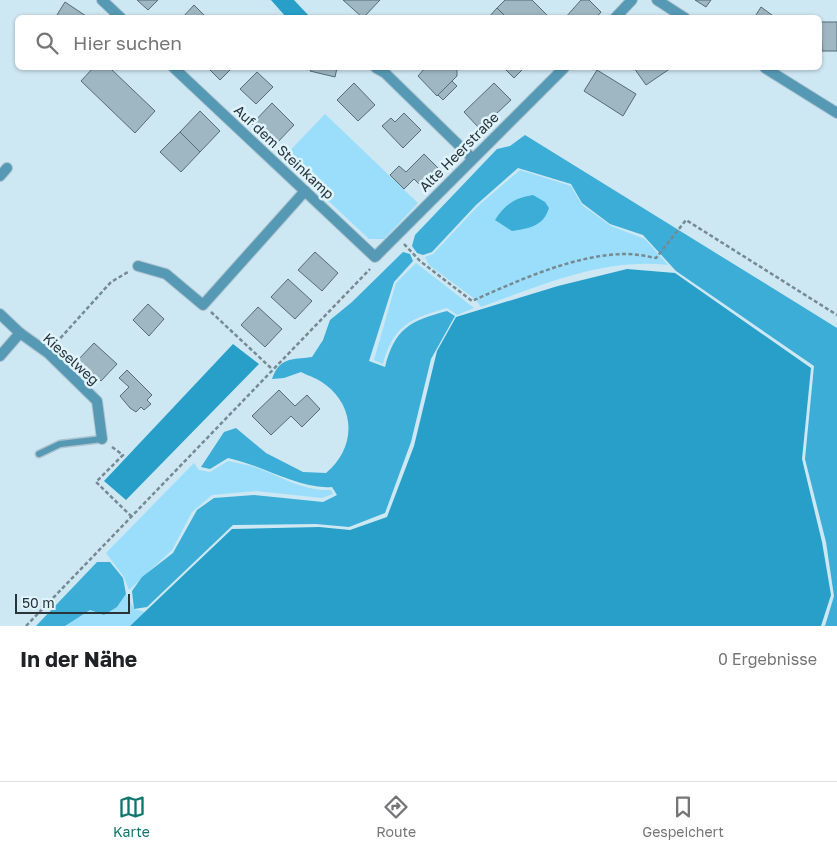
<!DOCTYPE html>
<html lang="de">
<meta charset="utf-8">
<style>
body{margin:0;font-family:"Golos Text",sans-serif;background:#f2f2f2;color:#202124}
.scale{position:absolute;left:15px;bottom:12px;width:115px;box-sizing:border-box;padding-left:5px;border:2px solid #293338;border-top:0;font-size:14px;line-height:18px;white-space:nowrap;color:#293338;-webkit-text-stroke:4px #dff4fd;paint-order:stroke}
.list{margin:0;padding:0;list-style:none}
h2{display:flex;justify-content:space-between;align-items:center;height:65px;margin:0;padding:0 20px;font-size:21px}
h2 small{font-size:16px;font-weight:400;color:#757577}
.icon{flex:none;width:28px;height:28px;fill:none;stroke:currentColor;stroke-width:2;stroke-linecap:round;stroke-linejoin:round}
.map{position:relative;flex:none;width:837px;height:626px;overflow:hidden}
.search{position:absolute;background:#fff;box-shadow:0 1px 4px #0004;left:15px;right:15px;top:15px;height:55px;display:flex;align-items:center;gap:12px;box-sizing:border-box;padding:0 18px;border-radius:8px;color:#757577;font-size:19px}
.sheet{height:155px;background:#fff}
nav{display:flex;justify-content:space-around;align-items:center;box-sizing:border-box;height:70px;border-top:1px solid #e0e0e0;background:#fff;font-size:14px;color:#757577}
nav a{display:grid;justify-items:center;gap:2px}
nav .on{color:#0f766e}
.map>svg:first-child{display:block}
</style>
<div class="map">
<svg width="837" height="626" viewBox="0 0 837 626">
<rect width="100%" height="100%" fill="#cde7f3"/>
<g fill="#9adefc">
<path d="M325,114L418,203L384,239H369L283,158Z"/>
<path d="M520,170L571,186L582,205L611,226L645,239L668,265C603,258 542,285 481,307L476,300L429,265L425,257L433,254L478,206Z"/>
<path d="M416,263L474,308L457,315L447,308C412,318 393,325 383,364L374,360L396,283Z"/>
<path d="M228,461C236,463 244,464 252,466C279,475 301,491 331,490L333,494L322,498L256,491L212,495L192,512L172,550L129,590L124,577L106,553L194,463L199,470L210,472Z"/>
<path d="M126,594L134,609L145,612L130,626H65L90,610L104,615L117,607Z"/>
</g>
<g fill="#3badd7">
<path d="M525,135L837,328V626H825L834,596L826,542L805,459L814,366L676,271L643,235L610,224L582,203L571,184L518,168L476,205L432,252L423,255L417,253L412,246L415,235L497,149L510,146Z"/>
<path d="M533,195L545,202L549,208C543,227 529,228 512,231L495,220C505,204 515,198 533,195Z"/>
<path d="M403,252L410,254L413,261L394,282L369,361L385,367C395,328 410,321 447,311L455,316L431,359L411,442L385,513L349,527L316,524L233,525L147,607L134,609L132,591L142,577L173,553L197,510L214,498L254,495L323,502L337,495L332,487C300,490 262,465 228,458L210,469L201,467L224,432L236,428L266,453L303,472L326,473C355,449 357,409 326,385C319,379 309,376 301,372L284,378L272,379C280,357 290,360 312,357L323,340L330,320L352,302Z"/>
<path d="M97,562H110L123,578L126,594L117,607L104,615L90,610L65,626H36Z"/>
</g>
<g fill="#279fc9">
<path d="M271,0H294L310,17H286Z"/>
<path d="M627,269L675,273L811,368L802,459L822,542L831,595L821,626H130L232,529L319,527L350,530L387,517L414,446L437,351L456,317L558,286Z"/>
<path d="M233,344L259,364L126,500L104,481Z"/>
</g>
<g fill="#9eb7c2" stroke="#566d77">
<path d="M137,0H158L148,10Z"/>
<path d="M343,0H380L363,18Z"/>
<path d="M505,0H532L548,16L507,18L497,8Z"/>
<path d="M581,0H589L601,12L596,18H565Z"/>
<path d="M695,0H711L706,7Z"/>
<path d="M65,2L89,18H55Z"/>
<path d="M194,5L207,18H182Z"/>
<path d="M761,7L776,18H754Z"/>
<path d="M497,8L507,18H488Z"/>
<path d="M821,22H837V51H822Z"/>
<path d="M93,68H110L155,111L135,133L81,81Z"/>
<path d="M208,68H232L220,80Z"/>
<path d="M311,68H337L335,77L310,71Z"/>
<path d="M425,68H457V76L437,96L418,76Z"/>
<path d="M504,68H524L514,78Z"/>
<path d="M634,68H671L646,85Z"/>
<path d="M597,70L636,94L623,116L584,91Z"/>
<path d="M257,72L273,87L256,104L240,89Z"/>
<path d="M452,81L457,86L443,100L438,95Z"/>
<path d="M354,83L375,105L358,121L337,100Z"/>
<path d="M494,83L511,100L480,129L464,112Z"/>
<path d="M272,103L294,125L274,146L252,124Z"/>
<path d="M200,111L220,131L200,152L180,132Z"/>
<path d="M404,113L421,130L403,148L382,126L391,118L395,122Z"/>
<path d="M180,132L200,152L181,172L160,152Z"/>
<path d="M424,154L440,170L423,188L414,179L404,189L390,175L399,166L406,172Z"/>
<path d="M315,252L338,273L322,291L298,270Z"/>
<path d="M288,279L312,301L295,319L271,297Z"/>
<path d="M148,304L164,319L149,336L133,320Z"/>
<path d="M258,307L282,329L265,347L241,325Z"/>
<path d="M94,343L117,364L101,381L78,360Z"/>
<path d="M127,370L152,395L147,400L151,404L144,410L141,407L136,412L130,408L120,396L129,387L119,378Z"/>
<path d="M279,390L295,406L307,395L320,409L302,427L291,416L271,435L252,416Z"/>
</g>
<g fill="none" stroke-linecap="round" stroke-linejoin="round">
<defs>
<path id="lane" d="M39,454L60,444L102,439"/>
<g id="street">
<path d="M102,0L121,18"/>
<path d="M657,0L685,18"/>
<path d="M615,18L632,0"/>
<path d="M174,68L375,257L564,68"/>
<path d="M376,68L385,73L472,158"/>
<path d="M765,68L837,113"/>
<path d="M0,176L7,168"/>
<path d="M138,266L166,274L203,305L305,191"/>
<path d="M0,314L20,333L48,353L97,401L102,439"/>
<path d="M0,356L20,333"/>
</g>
</defs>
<use href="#lane" stroke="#acc3ce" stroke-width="9"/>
<use href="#street" stroke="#acc3ce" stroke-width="12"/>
<g stroke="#778991" stroke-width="2.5" stroke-dasharray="4 2.5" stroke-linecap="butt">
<path d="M404,244L420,261L472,301C517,281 576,254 626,254C636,254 646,256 656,258L686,220L837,315"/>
<path d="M211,312L272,369"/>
<path d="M56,343L111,282L128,272"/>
<path d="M112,447L123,455L96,482L131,516"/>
<path d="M26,626L370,269"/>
</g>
<use href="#lane" stroke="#5699b5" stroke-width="6"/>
<use href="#street" stroke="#5699b5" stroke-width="10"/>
</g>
<g text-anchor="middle" stroke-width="5" stroke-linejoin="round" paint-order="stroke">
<g font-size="14" fill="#293338" stroke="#dff4fd">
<text transform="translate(284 152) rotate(43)" y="5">Auf dem Steinkamp</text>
<text transform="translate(459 152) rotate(-45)" y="5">Alte Heerstraße</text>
<text transform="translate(71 359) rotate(42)" y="5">Kieselweg</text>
</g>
</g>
</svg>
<div class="scale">50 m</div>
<div class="search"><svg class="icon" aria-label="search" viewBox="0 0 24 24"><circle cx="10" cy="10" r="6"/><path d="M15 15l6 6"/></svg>Hier suchen</div>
</div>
<section class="sheet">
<h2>In der Nähe<small>0 Ergebnisse</small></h2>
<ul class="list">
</ul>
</section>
<nav>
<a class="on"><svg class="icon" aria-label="map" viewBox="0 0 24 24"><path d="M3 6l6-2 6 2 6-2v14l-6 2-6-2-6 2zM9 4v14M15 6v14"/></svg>Karte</a>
<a><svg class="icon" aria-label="directions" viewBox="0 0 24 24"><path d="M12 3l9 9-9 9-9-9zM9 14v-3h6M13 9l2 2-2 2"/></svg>Route</a>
<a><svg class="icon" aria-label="saved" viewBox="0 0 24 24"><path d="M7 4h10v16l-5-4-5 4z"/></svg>Gespeichert</a>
</nav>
